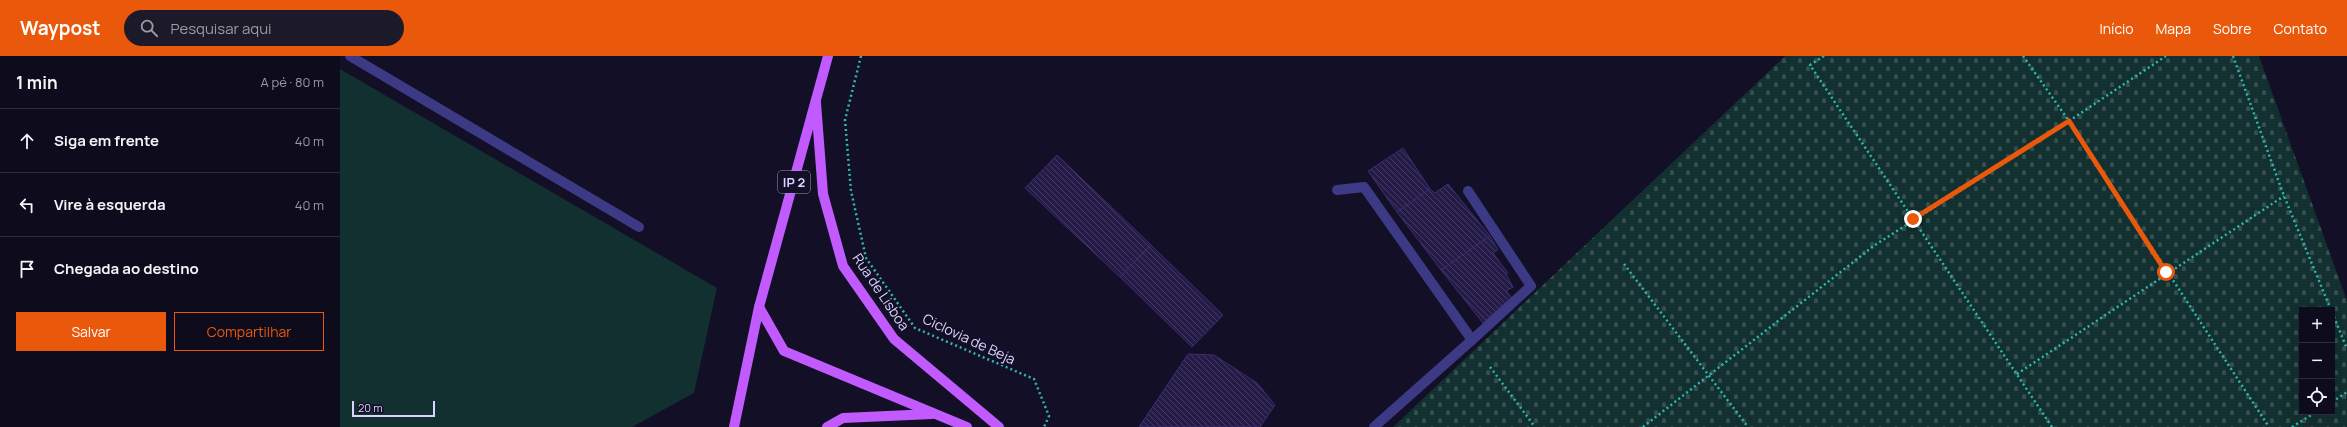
<!DOCTYPE html>
<html lang="pt">
<meta charset="utf-8">
<style>
body{margin:0;font-family:Manrope,sans-serif;background:#1c1929;color:#f1f3f6}
.controls{position:absolute;right:12px;bottom:12px;display:grid;overflow:hidden;border-radius:0px;box-shadow:0 4px 16px #0002}
.controls button{width:36px;height:36px;display:grid;place-items:center;padding:0;border:0;border-bottom:1px solid #2e2b3b;background:#0e0b1c;color:#f1f3f6;font:20px sans-serif}
.scale{position:absolute;left:12px;bottom:10px;width:83px;box-sizing:border-box;padding-left:4px;border:2px solid #d9d4ff;border-top:0;font-size:11px;line-height:14px;white-space:nowrap;color:#d9d4ff;-webkit-text-stroke:3px #130f26;paint-order:stroke}
.stop{position:absolute;width:12px;height:12px;margin:-9px;border:3px solid #ea580c;border-radius:50%;background:#fff}
.stop.end{background:#ea580c;border-color:#fff;box-shadow:0 1px 4px #0008}
.list{margin:0;padding:0;list-style:none}
h2{display:flex;justify-content:space-between;align-items:center;height:52px;margin:0;padding:0 16px;font-size:17px}
h2 small{font-size:13px;font-weight:400;color:#9b9ba3}
.list li{display:grid;grid-template-columns:26px 1fr auto;gap:12px;align-items:center;box-sizing:border-box;height:64px;padding:0 16px;border-top:1px solid #2e2b3b}
.list b{display:block;font-size:15px;white-space:nowrap}
.list em{font-size:13px;font-style:normal;color:#9b9ba3}
.actions{display:flex;gap:8px;padding:12px 16px}
.actions a{flex:1;padding:9px 0;border:1px solid #ea580c;border-radius:0px;text-align:center;font-size:14px;color:#ea580c}
.actions .main{background:#ea580c;color:#fff}
.icon{flex:none;width:22px;height:22px;fill:none;stroke:currentColor;stroke-width:2;stroke-linecap:round;stroke-linejoin:round}
.map{position:relative;flex:none;width:2007px;height:371px;overflow:hidden}
header{display:flex;align-items:center;gap:24px;box-sizing:border-box;height:56px;padding:0 20px;background:#ea580c;color:#fff}
header strong{font-size:19px}
nav{display:flex;gap:22px;margin-inline-start:auto;font-size:14px}
.search{width:280px;height:36px;background:#1c1929;display:flex;align-items:center;gap:10px;box-sizing:border-box;padding:0 14px;border-radius:22px;color:#9b9ba3;font-size:15px}
main{display:flex}
aside{flex:1;background:#0e0b1c}
.map>svg:first-child{display:block}
</style>
<header>
<strong>Waypost</strong>
<div class="search"><svg class="icon" aria-label="search" viewBox="0 0 24 24"><circle cx="10" cy="10" r="6"/><path d="M15 15l6 6"/></svg>Pesquisar aqui</div>
<nav><a>Início</a><a>Mapa</a><a>Sobre</a><a>Contato</a></nav>
</header>
<main>
<aside>
<h2>1 min<small>A pé · 80 m</small></h2>
<ul class="list">
<li><svg class="icon" aria-label="ahead" viewBox="0 0 24 24"><path d="M12 20V5M6 11l6-6 6 6"/></svg><div><b>Siga em frente</b></div><em>40 m</em></li>
<li><svg class="icon" aria-label="left" viewBox="0 0 24 24"><path d="M17 20v-9H6M10 6l-5 5 5 5"/></svg><div><b>Vire à esquerda</b></div><em>40 m</em></li>
<li><svg class="icon" aria-label="arrive" viewBox="0 0 24 24"><path d="M6 21V4h12l-3 4 3 4H6"/></svg><div><b>Chegada ao destino</b></div></li>
</ul>
<div class="actions"><a class="main">Salvar</a><a>Compartilhar</a></div>
</aside>
<div class="map">
<svg width="2007" height="371" viewBox="0 0 2007 371">
<defs>
<pattern id="cemetery-stones" width="16" height="16" patternUnits="userSpaceOnUse"><rect width="16" height="16" fill="#12302f"/><path d="M2 7V4a2 2 0 0 1 4 0v3zM10 15v-3a2 2 0 0 1 4 0v3z" fill="#344d4e"/></pattern>
<pattern id="building-back-hatch" width="6" height="6" patternUnits="userSpaceOnUse"><rect width="6" height="6" fill="#241b47"/><path d="M-1 5l2 2M0 0l6 6M5-1l2 2" fill="none" stroke="#433b63"/></pattern>
</defs>
<rect width="100%" height="100%" fill="#130f26"/>
<path fill="#12302f" d="M0,13L377,232L354,337L292,371H0Z"/>
<path fill="url(#cemetery-stones)" fill-rule="evenodd" d="M1445,0H1919L2007,245V371H1053ZM1962,254H1992V356H1962Z"/>
<g fill="url(#building-back-hatch)" stroke="#3b2d73">
<path d="M1063,92L1090,133L1057,156L1028,115Z"/>
<path d="M717,99L811,189L780,221L685,132Z"/>
<path d="M1108,128L1150,180L1101,214L1057,156L1090,133L1095,137Z"/>
<path d="M1150,180L1158,194L1153,197L1168,217L1166,218L1173,231L1166,235L1172,242L1143,267L1101,214Z"/>
<path d="M811,189L883,259L852,291L780,221Z"/>
<path d="M848,298L874,299L917,327L935,349L920,371H799Z"/>
</g>
<g fill="none" stroke-linecap="round" stroke-linejoin="round">
<g stroke="#2fb8b0" stroke-width="2.5" stroke-dasharray="2 3" stroke-linecap="butt">
<path d="M521,0L505,64L511,135L526,202L575,272L694,323L709,360L704,371"/>
<path d="M1484,0L1470,9L1712,371"/>
<path d="M1683,0L1729,65L1929,371"/>
<path d="M1893,0L1944,140L1991,254"/>
<path d="M1284,208L1408,371"/>
<path d="M1992,256L2007,293"/>
<path d="M1150,311L1195,371"/>
<path d="M1677,318L1944,140"/>
<path d="M1992,346L2007,336"/>
<path d="M1303,371L1535,189L1729,65L1826,0"/>
<path d="M1952,371L1976,356"/>
</g>
<g stroke="#3d3a85" stroke-width="10">
<path d="M10,0L299,171"/>
<path d="M997,134L1024,131L1132,284L1034,371"/>
<path d="M1128,135L1191,230L1132,284"/>
</g>
<g stroke="#c25bff" stroke-width="10">
<path d="M476,47L483,138L503,210L554,283L659,371"/>
<path d="M419,251L444,295L627,371"/>
<path d="M394,371L419,251L488,0"/>
<path d="M487,371L503,362L592,358"/>
</g>
</g>
<g fill="none" stroke-linecap="round" stroke-linejoin="round">
<path stroke="#ea580c" stroke-width="5" d="M1573,163L1729,65L1826,216"/>
</g>
<g text-anchor="middle" stroke-width="3" stroke-linejoin="round" paint-order="stroke">
<rect fill="#130f26" stroke="#9e99be" stroke-width="1" x="438" y="115" width="32" height="22" rx="3"/>
<g font-size="13" font-weight="bold" fill="#d9d4ff">
<text x="454" y="131">IP 2</text>
</g>
<g font-size="14" fill="#d9d4ff" stroke="#130f26">
<text transform="translate(541 236) rotate(56)" y="5">Rua de Lisboa</text>
<text transform="translate(629 283) rotate(25)" y="5">Ciclovia de Beja</text>
</g>
</g>
</svg>
<div class="controls">
<button>+</button>
<button>−</button>
<button><svg class="icon" aria-label="locate" viewBox="0 0 24 24"><circle cx="12" cy="12" r="6"/><path d="M12 2v4M12 18v4M2 12h4M18 12h4"/></svg></button>
</div>
<div class="scale">20 m</div>
<div class="stop" style="left:1826px;top:216px"></div>
<div class="stop end" style="left:1573px;top:163px"></div>
</div>
</main>
